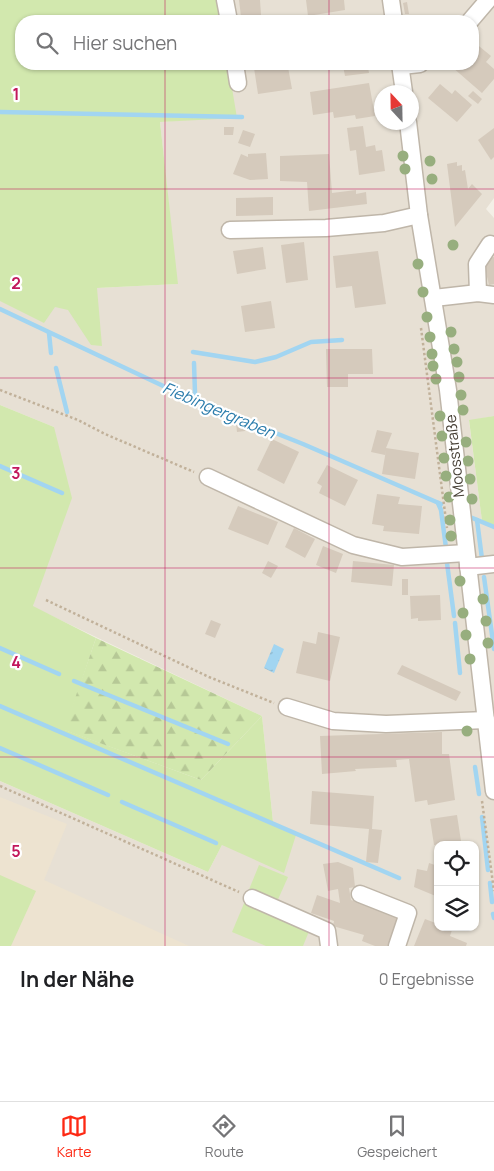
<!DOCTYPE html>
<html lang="de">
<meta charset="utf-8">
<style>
body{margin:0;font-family:Manrope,sans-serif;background:#f2f2f2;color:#202124}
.controls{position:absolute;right:15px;bottom:15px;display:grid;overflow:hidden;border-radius:10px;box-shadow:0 1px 4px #0004}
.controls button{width:45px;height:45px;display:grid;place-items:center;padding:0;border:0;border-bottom:1px solid #e0e0e0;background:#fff;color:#202124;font:25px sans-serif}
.compass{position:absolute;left:374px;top:85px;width:45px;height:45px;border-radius:50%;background:#fff;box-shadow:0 1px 4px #0004;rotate:338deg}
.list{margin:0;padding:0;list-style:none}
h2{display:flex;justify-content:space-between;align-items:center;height:65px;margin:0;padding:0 20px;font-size:21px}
h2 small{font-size:16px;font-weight:400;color:#757577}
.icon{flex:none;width:28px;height:28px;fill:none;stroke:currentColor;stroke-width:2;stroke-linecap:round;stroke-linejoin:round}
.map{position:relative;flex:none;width:494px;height:946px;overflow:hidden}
.search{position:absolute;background:#fff;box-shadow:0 1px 4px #0004;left:15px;right:15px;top:15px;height:55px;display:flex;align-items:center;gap:12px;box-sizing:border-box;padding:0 18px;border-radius:20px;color:#757577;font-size:19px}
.sheet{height:155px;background:#fff}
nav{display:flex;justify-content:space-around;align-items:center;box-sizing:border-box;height:70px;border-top:1px solid #e0e0e0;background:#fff;font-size:14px;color:#757577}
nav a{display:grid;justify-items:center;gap:2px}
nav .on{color:#fd2914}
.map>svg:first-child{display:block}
</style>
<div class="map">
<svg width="494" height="946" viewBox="0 0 494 946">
<defs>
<pattern id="forest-firs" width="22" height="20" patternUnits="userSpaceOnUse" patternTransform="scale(1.25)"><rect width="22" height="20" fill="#d2e8ae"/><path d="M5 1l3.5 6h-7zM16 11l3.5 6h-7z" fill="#b6c896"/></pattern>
<pattern id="water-ripples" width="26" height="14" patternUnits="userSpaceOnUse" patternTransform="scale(1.25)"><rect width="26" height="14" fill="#a2d5f1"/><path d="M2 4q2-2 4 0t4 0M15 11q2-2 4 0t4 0" fill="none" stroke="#86aec4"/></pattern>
</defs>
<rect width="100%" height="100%" fill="#f3efe6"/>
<path fill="#e7e0d4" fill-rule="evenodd" d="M218,0H494V198L486,209L494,218V416L469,421L482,521L494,527V946H0V781L208,872L222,845L273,822L262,716L33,607L54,427L0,405V300L55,307L97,288L177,284L160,122L196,119L228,64H473V21H221ZM382,92H412V122H382ZM438,845H475V927H438Z"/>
<path fill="#ede3d0" d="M0,797L67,824L44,880L189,946H0Z"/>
<g fill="#d2e8ae">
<path d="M0,0H218L221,21H21V64H228L237,118L160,122L178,284L97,288L102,346L91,345L68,310L55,307L44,323L0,301Z"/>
<path d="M0,405L54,427L72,498L33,606L96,638L65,730L201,780L262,716L273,822L296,835L284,873L222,845L208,872L0,781Z"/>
<path d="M494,416V527L482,521L469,420Z"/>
<path d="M259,865L288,877L276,904L248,892Z"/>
<path d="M0,875L36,891L11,946H0Z"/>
<path d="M245,901L310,929L303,946H266L232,932Z"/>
</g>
<path fill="url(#forest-firs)" d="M96,638L262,716L201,780L64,730Z"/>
<path fill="url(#water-ripples)" d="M274,644L284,649L274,673L264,668Z"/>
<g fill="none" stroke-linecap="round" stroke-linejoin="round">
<g stroke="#a2d5f1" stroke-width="4.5">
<path d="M0,112L242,117"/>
<path d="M0,309L193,400L303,444L441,504"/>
<path d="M49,333L51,353"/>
<path d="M193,352L255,362L276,357L311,342L342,340"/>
<path d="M56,368L67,412"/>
<path d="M193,400L195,393L194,363"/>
<path d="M0,466L62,493"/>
<path d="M438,503L441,510L446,548"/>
<path d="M470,517L494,527"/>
<path d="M477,520L482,559"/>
<path d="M447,563L454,616"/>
<path d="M484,577L494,649"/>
<path d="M455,623L460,673"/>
<path d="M0,648L59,674"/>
<path d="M74,681L228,744"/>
<path d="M0,706L399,878"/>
<path d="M0,748L108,795"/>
<path d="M475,767L479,794"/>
<path d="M122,802L216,843"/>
<path d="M482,817L488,870"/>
<path d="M490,883L492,902"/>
<path d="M493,914L494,918"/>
</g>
</g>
<g fill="#d5cabc">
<path d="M239,0H260L261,15L241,17Z"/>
<path d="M306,0H344L345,10L308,16Z"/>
<path d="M407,2L409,14H405L403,3Z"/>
<path d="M474,42L491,56L486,62L494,69V79L482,93L452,67L455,64H473Z"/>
<path d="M278,64H297L298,66L288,67L292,89L258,94L254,68Z"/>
<path d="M315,64H380L381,66L368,67L369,73L345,76L343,66L316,69Z"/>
<path d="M369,83L375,116L356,119L355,115L334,118L333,112L313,115L310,92Z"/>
<path d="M440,84L452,94L455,90L472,105L457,122L428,98Z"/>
<path d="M473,91L482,99L478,104L468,96Z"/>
<path d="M363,126L366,147L375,145L376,151L382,150L385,171L359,175L356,150L350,151L347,128Z"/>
<path d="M224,127H234L233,135H224Z"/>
<path d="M494,128V157L491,160L478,140Z"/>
<path d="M243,130L255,134L250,147L238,143Z"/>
<path d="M266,153L268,179L250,180L233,174L241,154L248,157V154Z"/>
<path d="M329,154L332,193L356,190V194L366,192L367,204L309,211L307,182L280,181V156Z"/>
<path d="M457,162V166L462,165V171L465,170L468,189L472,184L482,194L455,227L447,164Z"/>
<path d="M273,197V215L236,216V198Z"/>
<path d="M304,242L308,280L286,283L281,245Z"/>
<path d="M263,247L266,269L237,274L233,251Z"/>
<path d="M378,251L386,304L355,308L352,286L336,288L333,256Z"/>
<path d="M494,257V284L489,285L483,260Z"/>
<path d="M271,301L275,328L245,332L241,306Z"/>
<path d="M326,349H372L373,374H348V387H327Z"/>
<path d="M244,422L245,431L237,432L236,423Z"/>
<path d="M377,430L392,433L386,448L419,453L415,479L382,474L386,450L385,455L371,452Z"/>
<path d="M272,439L299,452L284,484L257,470Z"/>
<path d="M327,465L358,480L345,506L319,493L322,486L317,483Z"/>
<path d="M377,494L400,497L398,504L422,506L419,534L383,531L384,526L372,524Z"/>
<path d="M238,506L278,522L268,545L228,529Z"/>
<path d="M294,528L315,539L305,558L285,547Z"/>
<path d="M323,546L343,554L336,573L316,565Z"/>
<path d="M268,561L278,566L271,578L262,573Z"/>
<path d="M353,561L394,565L392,586L351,582Z"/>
<rect x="402" y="579" width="6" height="16"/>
<path d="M440,595L441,620L418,621V618L411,619L410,596Z"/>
<path d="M211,620L221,624L215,638L205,634Z"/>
<path d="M318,632L340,637L330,681L296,673L303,641L316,644Z"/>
<path d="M402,665L461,692L456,701L397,674Z"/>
<path d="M442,732V754H449L455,800L428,805L427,800L415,802L409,759L396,760L397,767L355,769L356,771L322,774L320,736Z"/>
<path d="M312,791L374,796L372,829L382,830L378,863L366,862L369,829L310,824Z"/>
<path d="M457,815L461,841L434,845L430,819Z"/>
<path d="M338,862L353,868L355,887L349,888L351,900L400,917L390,946H375L362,941L364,935L333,926L334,921L311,913L317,895L340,903L338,889L328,891L323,864Z"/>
<path d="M429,863L438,866V897L414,887L417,869L427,871Z"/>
<path d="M425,919L438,924V927L452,930L450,936L467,943L466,946H414Z"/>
</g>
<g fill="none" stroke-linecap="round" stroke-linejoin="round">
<defs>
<g id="minor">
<path d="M225,0L229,21"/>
<path d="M391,0L394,21"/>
<path d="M470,21L488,0"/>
<path d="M235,64L238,83"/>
<path d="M400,64L404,92"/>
<path d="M401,66L420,64"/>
<path d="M408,122L419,215L448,390L494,791"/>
<path d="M230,230L326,228L384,223L419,215"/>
<path d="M478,293L477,264L490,244"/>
<path d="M434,298L478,293L494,295"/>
<path d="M208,477L353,545L402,557L466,553"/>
<path d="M468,567L494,564"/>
<path d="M287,707L333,721L386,724L486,720"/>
<path d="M360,894L408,913L397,946"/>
<path d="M252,898L327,931L329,946"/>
</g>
</defs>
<use href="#minor" stroke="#bfb6a9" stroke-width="19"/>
<g stroke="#c1b19a" stroke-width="2.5" stroke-dasharray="2.5 2.5" stroke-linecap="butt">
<path d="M421,328L447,528"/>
<path d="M0,390L78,420L105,434L194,472"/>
<path d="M46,600L209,677L274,703"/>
<path d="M0,786L239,892"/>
<path d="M482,801L494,891"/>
</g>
<use href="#minor" stroke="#fff" stroke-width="16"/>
</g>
<g fill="#97ae7e">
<circle cx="403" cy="156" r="5.5"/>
<circle cx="430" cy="161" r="5.5"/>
<circle cx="405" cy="169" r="5.5"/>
<circle cx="432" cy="179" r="5.5"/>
<circle cx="453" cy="245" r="5.5"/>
<circle cx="418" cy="264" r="5.5"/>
<circle cx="423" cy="292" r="5.5"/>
<circle cx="427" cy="317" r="5.5"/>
<circle cx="451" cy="332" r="5.5"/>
<circle cx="430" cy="337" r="5.5"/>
<circle cx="454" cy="349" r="5.5"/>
<circle cx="432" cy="354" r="5.5"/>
<circle cx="457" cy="362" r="5.5"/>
<circle cx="433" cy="366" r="5.5"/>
<circle cx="459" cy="377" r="5.5"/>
<circle cx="436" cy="379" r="5.5"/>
<circle cx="461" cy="395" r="5.5"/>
<circle cx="463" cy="410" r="5.5"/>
<circle cx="440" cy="416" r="5.5"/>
<circle cx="442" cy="436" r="5.5"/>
<circle cx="466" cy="442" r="5.5"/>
<circle cx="444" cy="458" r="5.5"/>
<circle cx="468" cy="461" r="5.5"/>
<circle cx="446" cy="476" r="5.5"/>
<circle cx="470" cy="479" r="5.5"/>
<circle cx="449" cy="497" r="5.5"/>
<circle cx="472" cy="499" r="5.5"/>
<circle cx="450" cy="520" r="5.5"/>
<circle cx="451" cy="536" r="5.5"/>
<circle cx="460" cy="581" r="5.5"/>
<circle cx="483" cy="599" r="5.5"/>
<circle cx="463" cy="613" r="5.5"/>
<circle cx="486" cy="621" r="5.5"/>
<circle cx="466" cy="635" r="5.5"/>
<circle cx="488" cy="643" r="5.5"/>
<circle cx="470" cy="659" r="5.5"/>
<circle cx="467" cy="731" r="5.5"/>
</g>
<path fill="none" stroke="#c2185b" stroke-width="1" stroke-opacity="0.55" d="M165,0V21M329,0V21M165,64V946M329,64V946M0,189H494M0,378H494M0,568H494M0,757H494"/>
<g text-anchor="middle" stroke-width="4.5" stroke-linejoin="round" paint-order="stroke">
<g font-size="15" fill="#463f35" stroke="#fff">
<text transform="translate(455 456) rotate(-96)" y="5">Moosstraße</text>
</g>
<g font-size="16" font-style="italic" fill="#2c7dac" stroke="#fff">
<text transform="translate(219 410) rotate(23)" y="6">Fiebingergraben</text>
</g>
</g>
<g font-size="16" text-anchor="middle" font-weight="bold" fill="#c2185b" stroke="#fff" stroke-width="4.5" stroke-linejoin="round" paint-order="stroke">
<text x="16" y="100">1</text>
<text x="16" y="289">2</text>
<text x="16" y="479">3</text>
<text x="16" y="668">4</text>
<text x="16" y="857">5</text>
</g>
</svg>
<div class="controls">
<button><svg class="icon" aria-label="locate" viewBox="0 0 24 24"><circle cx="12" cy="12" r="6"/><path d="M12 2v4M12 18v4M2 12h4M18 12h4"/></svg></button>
<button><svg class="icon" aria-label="layers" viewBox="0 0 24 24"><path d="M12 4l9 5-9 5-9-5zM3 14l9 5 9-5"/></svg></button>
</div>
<svg class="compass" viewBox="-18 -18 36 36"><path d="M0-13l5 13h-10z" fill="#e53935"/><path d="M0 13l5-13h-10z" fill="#757577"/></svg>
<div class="search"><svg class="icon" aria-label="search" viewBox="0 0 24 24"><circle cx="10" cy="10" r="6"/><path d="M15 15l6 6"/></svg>Hier suchen</div>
</div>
<section class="sheet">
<h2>In der Nähe<small>0 Ergebnisse</small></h2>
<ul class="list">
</ul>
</section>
<nav>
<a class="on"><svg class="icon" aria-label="map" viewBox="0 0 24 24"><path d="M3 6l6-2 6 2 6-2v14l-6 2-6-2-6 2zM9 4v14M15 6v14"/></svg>Karte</a>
<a><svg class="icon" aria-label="directions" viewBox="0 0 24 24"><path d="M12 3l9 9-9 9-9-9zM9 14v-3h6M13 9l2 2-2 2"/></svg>Route</a>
<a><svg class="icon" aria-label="saved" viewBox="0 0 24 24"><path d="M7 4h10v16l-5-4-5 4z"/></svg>Gespeichert</a>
</nav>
